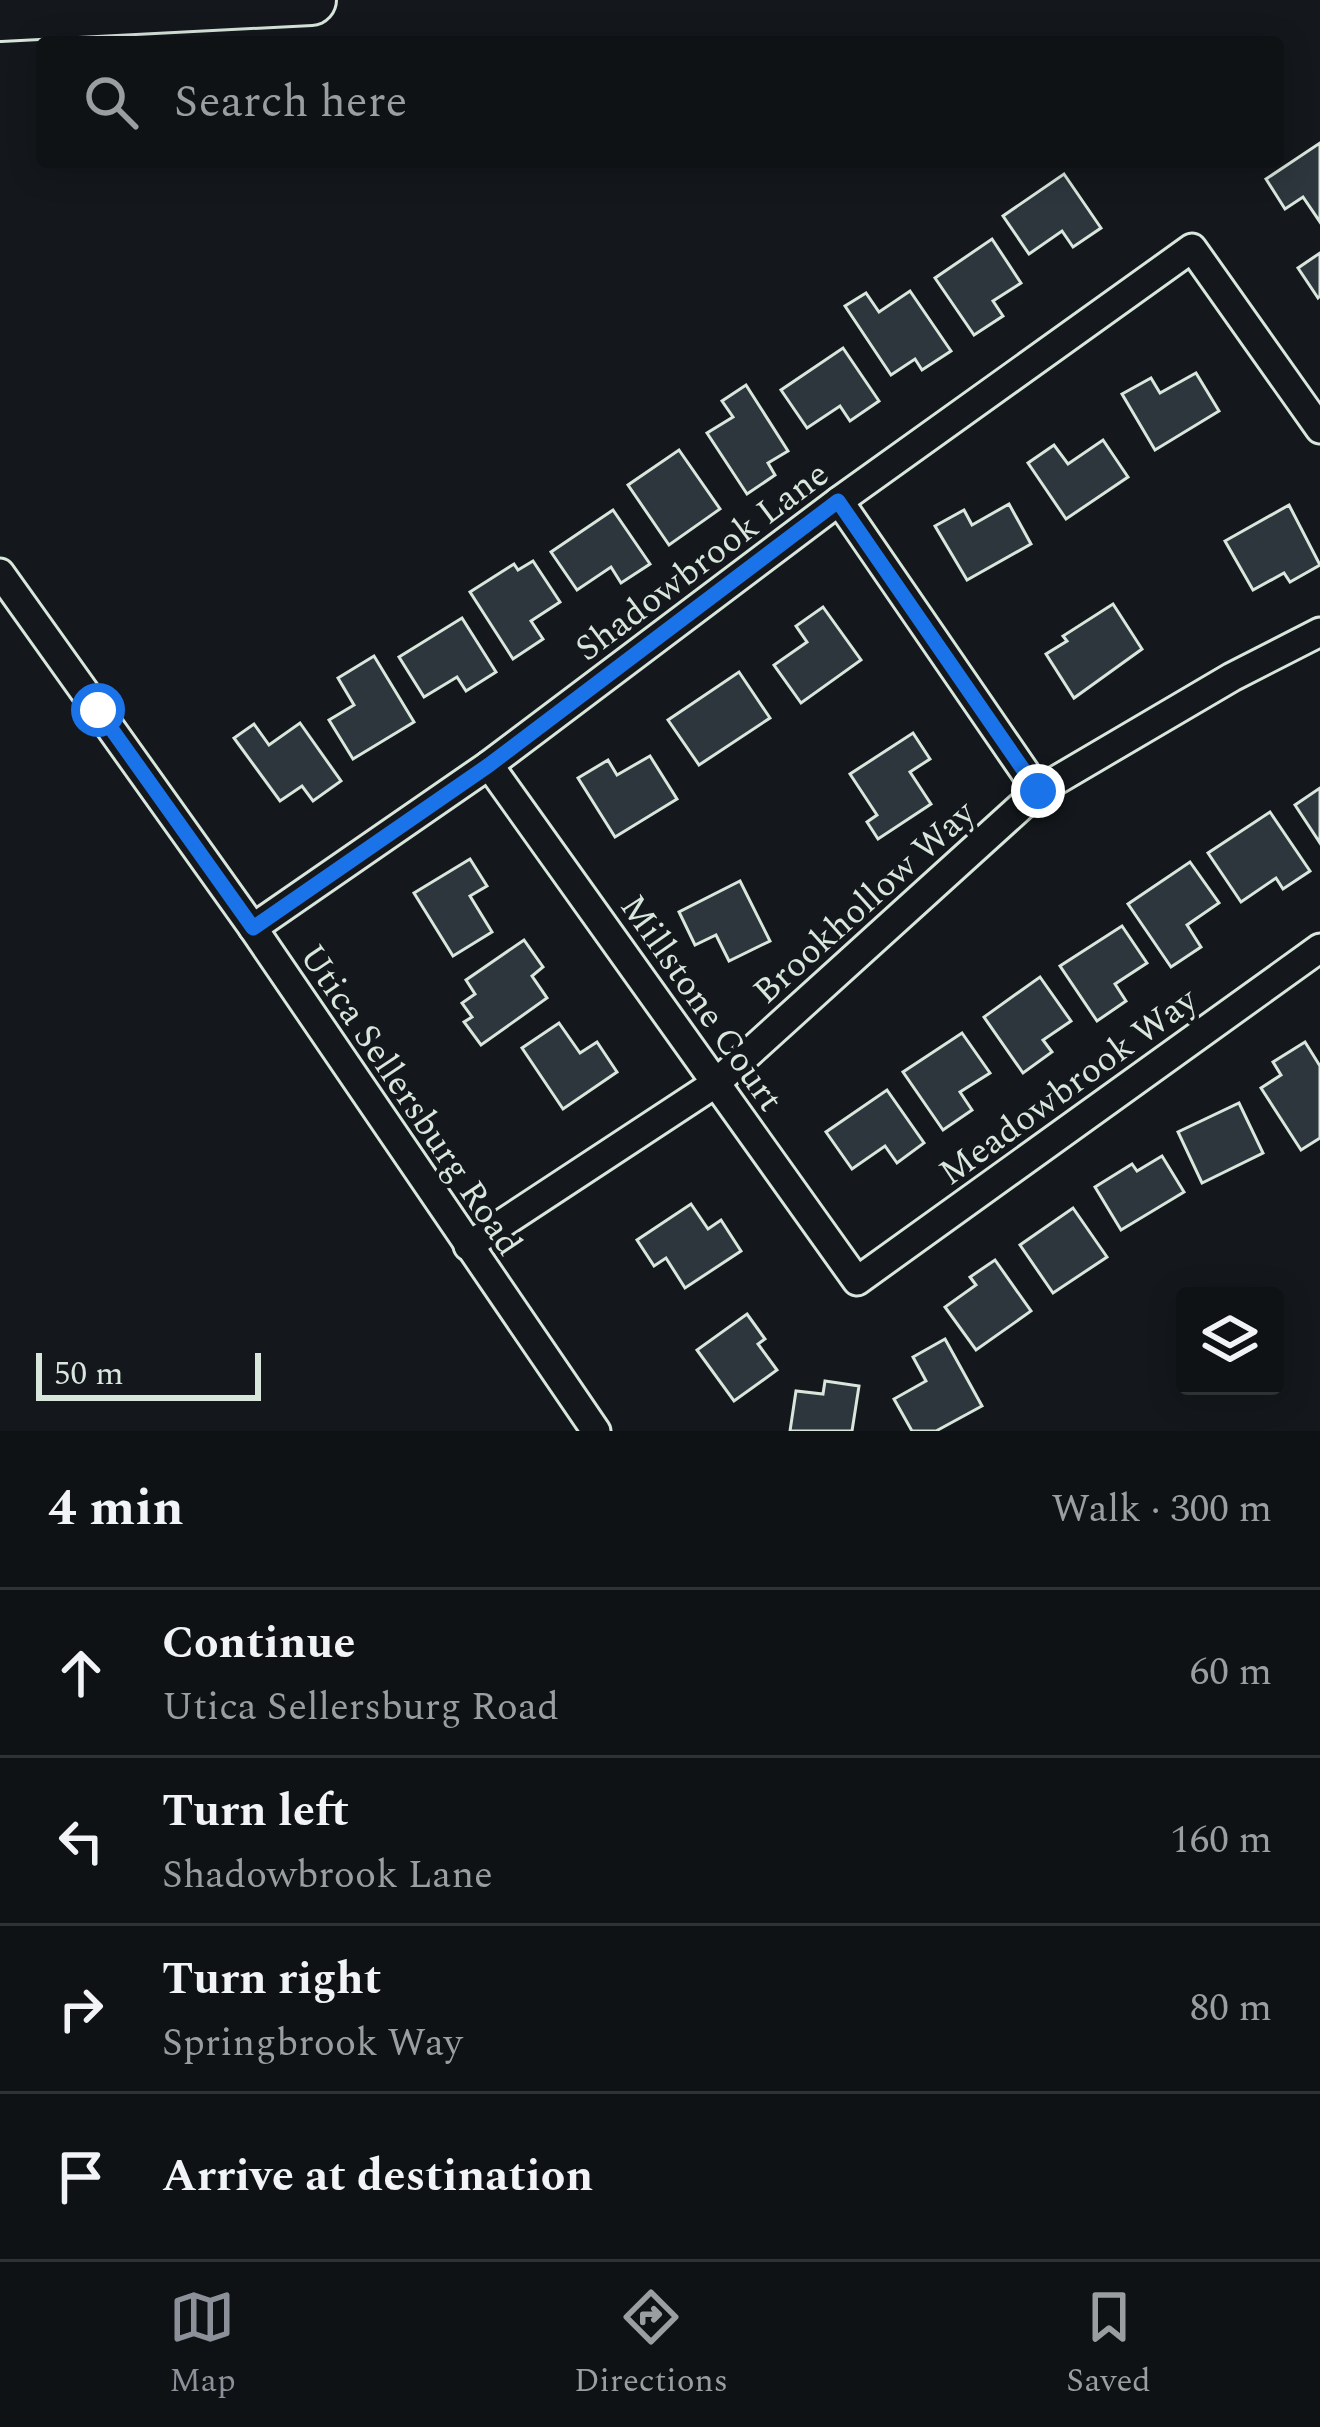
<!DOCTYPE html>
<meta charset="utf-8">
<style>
body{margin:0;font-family:Spectral,serif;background:#181b1e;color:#f1f3f6}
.controls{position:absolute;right:36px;bottom:36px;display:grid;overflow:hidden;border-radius:12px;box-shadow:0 6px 30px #0003}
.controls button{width:108px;height:108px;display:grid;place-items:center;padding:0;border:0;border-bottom:3px solid #2f3234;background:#0f1215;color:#f1f3f6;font:60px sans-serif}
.scale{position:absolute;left:36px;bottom:30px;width:225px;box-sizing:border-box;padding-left:12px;border:6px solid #d8e6dc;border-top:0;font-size:33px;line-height:42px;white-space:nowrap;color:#d8e6dc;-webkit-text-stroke:9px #14181c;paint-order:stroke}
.stop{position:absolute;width:36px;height:36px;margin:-27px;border:9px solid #1a73e8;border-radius:50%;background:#fff}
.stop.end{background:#1a73e8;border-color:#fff;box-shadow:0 3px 12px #0008}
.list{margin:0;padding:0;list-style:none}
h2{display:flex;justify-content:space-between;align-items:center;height:156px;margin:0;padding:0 48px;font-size:51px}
h2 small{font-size:39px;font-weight:400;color:#9b9ea0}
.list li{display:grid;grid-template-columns:78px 1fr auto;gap:36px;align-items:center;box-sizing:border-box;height:168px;padding:0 48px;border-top:3px solid #2f3234}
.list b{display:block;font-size:45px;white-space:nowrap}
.list p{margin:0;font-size:39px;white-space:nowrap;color:#9b9ea0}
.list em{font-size:39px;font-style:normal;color:#9b9ea0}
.icon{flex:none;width:66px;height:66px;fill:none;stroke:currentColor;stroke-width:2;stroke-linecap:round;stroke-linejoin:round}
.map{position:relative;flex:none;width:1320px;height:1431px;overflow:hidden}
.search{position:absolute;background:#0f1215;box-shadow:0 6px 30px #0003;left:36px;right:36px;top:36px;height:132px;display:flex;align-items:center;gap:30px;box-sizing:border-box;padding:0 42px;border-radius:12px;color:#9b9ea0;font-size:45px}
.sheet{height:828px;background:#0f1215}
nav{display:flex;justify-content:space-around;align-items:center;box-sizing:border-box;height:168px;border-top:3px solid #2f3234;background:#0f1215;font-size:33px;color:#9b9ea0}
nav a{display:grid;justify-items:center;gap:6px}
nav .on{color:#8c9099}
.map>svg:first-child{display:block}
</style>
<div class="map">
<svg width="1320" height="1431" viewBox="0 0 1320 1431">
<rect width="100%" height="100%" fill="#14181c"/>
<g fill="#2c363c" stroke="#d8e6dc" stroke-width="3">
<path d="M1320,143V222L1303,197L1285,209L1266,179Z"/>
<path d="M1064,174L1101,228L1073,247L1062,231L1029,254L1003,216Z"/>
<path d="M992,239L1021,283L993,301L1003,316L974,335L935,278Z"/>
<path d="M1320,253V296L1318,298L1298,268Z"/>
<path d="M910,291L951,351L922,370L915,359L891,375L845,306L866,293L879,312Z"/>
<path d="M843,348L879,401L850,421L840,406L807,428L781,390Z"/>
<path d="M1196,373L1219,411L1155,450L1122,394L1151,378L1160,393Z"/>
<path d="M746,385L788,451L768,463L775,475L747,494L707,433L733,417L722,401Z"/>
<path d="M1103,440L1128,477L1066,519L1028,463L1054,445L1068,464Z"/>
<path d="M679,450L720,509L669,545L628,485Z"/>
<path d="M1009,504L1031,544L967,580L935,526L964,510L972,525Z"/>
<path d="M1289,505L1320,565L1290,582L1284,573L1253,590L1225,541Z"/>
<path d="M613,510L650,564L621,583L611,567L577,590L551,552Z"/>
<path d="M533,561L560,602L531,621L543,639L513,659L470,592L514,564L518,570Z"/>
<path d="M1113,604L1142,649L1074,698L1046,654L1067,641L1063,636Z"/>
<path d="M823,607L861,660L801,703L774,665L807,642L796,626Z"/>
<path d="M462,618L496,672L466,691L457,677L424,697L399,657Z"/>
<path d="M374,656L414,722L353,759L329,720L354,705L338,678Z"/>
<path d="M739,672L770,718L699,765L668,720Z"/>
<path d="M300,723L341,781L313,801L302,786L280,801L234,738L254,724L269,745Z"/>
<path d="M913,733L930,759L910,772L931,804L878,839L867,822L877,815L850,774Z"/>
<path d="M650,756L677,799L615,837L578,778L608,760L617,775Z"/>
<path d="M1320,788V843L1295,805Z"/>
<path d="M1270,812L1310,871L1283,889L1276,878L1241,902L1208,853Z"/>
<path d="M470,859L487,886L470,896L492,932L453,956L414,893Z"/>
<path d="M1190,862L1219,903L1187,925L1201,947L1171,967L1128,904Z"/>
<path d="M740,881L770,941L729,961L716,935L695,945L679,912Z"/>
<path d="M1122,926L1147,963L1115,984L1126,1001L1097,1021L1060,966Z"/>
<path d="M524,940L543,967L532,976L547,998L481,1045L464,1022L472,1017L462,1003L475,994L466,980Z"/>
<path d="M1040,977L1071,1021L1043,1040L1052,1052L1023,1073L984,1017Z"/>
<path d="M559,1023L580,1053L597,1042L617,1072L563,1109L522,1048Z"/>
<path d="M962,1033L990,1073L960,1092L972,1110L943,1130L903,1072Z"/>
<path d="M1305,1042L1320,1066V1138L1301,1150L1261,1088L1281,1075L1273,1062Z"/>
<path d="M887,1090L924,1143L897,1163L885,1146L852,1169L826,1132Z"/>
<path d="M1239,1103L1263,1153L1202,1183L1178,1132Z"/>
<path d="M1162,1156L1184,1192L1121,1230L1095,1187L1132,1164L1137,1171Z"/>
<path d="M691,1204L708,1229L721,1220L741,1251L685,1288L666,1258L654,1266L637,1240Z"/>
<path d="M1073,1208L1107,1257L1053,1293L1020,1245Z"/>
<path d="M995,1260L1031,1311L976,1350L945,1307L976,1285L970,1277Z"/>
<path d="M747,1314L765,1339L758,1344L777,1370L734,1401L697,1350Z"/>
<path d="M945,1339L982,1406L936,1431H912L894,1399L926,1381L913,1357Z"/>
<path d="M825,1381L859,1386L852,1431H790L796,1391L823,1394Z"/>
</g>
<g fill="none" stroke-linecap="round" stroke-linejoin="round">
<defs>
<g id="street">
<path d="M839,501L1038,791"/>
<path d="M0,573L253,928L596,1431"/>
<path d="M489,765L857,1281L1320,948"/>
<path d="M253,928L489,765L839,501L1192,248L1320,429"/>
<path d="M468,1246L716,1083L1038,791L1232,677L1320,632"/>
</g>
<path id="highway" d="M0,16L311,0"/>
</defs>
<use href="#street" stroke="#d8e6dc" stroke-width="33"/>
<use href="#highway" stroke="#d8e6dc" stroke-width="54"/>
<use href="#street" stroke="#14181c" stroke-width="27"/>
<use href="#highway" stroke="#14181c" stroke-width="48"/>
</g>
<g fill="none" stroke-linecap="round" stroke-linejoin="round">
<path stroke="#1a73e8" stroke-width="15" d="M98,710L253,928L489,765L838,501L1038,791"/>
</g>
<g text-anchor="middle" stroke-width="9" stroke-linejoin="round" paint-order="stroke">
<g font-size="36" fill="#d8e6dc" stroke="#14181c">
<text transform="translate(701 560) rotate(-37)" y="13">Shadowbrook Lane</text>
<text transform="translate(863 901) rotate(-42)" y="13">Brookhollow Way</text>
<text transform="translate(703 1002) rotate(55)" y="13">Millstone Court</text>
<text transform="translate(1067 1085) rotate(-36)" y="13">Meadowbrook Way</text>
<text transform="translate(412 1099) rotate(56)" y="13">Utica Sellersburg Road</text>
</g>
</g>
</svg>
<div class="controls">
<button><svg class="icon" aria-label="layers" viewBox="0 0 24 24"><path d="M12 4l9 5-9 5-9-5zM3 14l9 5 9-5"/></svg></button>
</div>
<div class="scale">50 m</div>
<div class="stop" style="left:98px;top:710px"></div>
<div class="stop end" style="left:1038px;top:791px"></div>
<div class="search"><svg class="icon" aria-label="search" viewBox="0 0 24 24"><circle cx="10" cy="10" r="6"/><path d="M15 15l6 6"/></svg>Search here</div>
</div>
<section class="sheet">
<h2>4 min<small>Walk · 300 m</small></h2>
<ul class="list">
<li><svg class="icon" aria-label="ahead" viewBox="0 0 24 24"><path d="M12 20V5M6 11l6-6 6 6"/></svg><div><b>Continue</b><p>Utica Sellersburg Road</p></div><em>60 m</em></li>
<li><svg class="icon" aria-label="left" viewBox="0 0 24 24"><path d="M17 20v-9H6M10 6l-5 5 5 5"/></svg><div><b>Turn left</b><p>Shadowbrook Lane</p></div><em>160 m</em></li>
<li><svg class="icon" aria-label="right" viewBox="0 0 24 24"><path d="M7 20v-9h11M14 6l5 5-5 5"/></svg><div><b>Turn right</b><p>Springbrook Way</p></div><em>80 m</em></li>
<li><svg class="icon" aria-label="arrive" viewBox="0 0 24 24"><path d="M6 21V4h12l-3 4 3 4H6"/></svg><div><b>Arrive at destination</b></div></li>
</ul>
</section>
<nav>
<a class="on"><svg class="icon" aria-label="map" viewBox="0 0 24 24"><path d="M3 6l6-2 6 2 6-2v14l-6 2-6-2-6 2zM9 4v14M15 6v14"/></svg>Map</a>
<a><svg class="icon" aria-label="directions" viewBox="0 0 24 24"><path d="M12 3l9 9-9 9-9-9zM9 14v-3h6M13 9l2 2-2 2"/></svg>Directions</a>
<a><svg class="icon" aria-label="saved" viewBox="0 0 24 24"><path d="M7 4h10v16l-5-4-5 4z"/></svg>Saved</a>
</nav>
